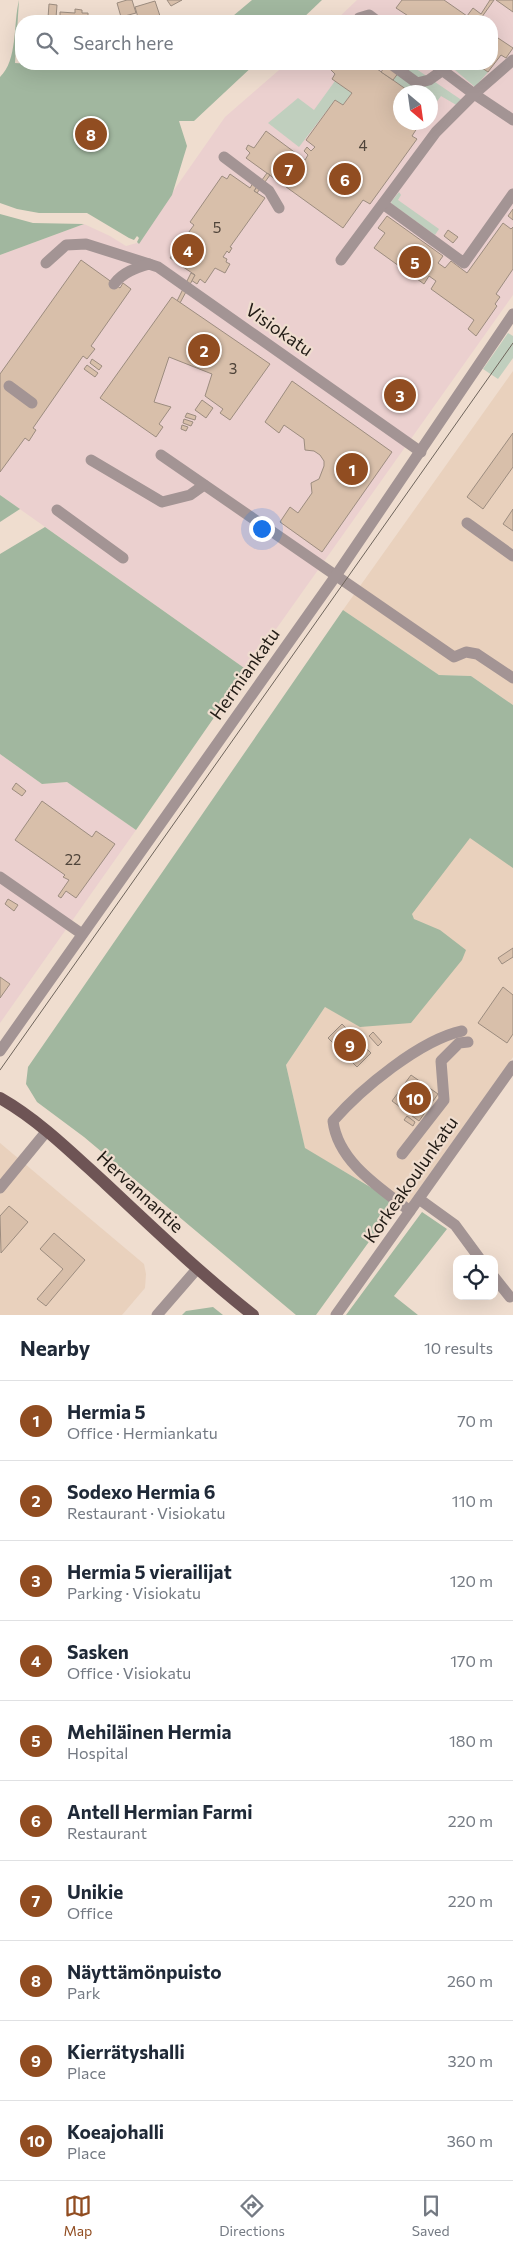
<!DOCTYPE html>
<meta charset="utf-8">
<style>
body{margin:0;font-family:Commissioner,sans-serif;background:#f2f2f3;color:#1f2937}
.controls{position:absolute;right:15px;bottom:15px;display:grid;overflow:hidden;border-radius:10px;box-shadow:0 5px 20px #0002}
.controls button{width:45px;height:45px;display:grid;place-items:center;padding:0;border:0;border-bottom:1px solid #e0e1e3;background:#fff;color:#1f2937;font:25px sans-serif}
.compass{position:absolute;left:393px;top:85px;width:45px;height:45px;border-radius:50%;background:#fff;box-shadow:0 5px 20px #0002;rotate:151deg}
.you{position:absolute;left:261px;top:528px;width:18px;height:18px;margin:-12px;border:4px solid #fff;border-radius:50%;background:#1a73e8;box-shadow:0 0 0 8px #1a73e833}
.badge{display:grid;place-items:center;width:32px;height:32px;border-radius:50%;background:#914d21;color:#fff;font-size:16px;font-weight:700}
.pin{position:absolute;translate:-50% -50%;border:2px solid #fff;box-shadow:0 1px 5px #0006}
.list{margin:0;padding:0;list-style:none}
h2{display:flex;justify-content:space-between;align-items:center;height:65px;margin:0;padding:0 20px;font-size:21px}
h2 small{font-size:16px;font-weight:400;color:#747a83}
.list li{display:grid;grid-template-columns:32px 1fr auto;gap:15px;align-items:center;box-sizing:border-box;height:80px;padding:0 20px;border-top:1px solid #e0e1e3}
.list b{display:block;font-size:19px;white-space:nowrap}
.list p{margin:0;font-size:16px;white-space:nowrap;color:#747a83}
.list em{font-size:16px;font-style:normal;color:#747a83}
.icon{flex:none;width:28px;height:28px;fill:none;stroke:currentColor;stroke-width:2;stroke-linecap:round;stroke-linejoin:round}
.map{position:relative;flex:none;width:513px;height:1315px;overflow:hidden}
.search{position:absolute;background:#fff;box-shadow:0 5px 20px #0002;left:15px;right:15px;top:15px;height:55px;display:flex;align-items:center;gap:12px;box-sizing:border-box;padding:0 18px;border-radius:20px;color:#747a83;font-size:19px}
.sheet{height:865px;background:#fff}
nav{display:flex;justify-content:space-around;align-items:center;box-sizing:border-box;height:70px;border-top:1px solid #e0e1e3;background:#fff;font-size:14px;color:#747a83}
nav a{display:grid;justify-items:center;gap:2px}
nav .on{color:#914d21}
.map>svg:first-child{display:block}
</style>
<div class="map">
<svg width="513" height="1315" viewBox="0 0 513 1315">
<rect width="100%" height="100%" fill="#efddcf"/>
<g fill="#ebd0cf" fill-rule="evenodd">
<path d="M357,0H513V295L247,670L0,495V255L84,224L110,236L126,246L137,243L225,117L286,64H492V21H335ZM400,92H430V122H400Z"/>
<path d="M0,754L42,784L67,782L136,830L0,1023Z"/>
</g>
<g fill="#e9d1bd">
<path d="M513,371V705L471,676L439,675L343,610Z"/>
<path d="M513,748V1057L406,1207L305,1149L286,1065L325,1007Z"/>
<path d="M0,1143L144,1264L146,1274L145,1288L122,1315H0Z"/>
</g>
<g fill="#c0cfbe">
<path d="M402,64H409L428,77L417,79L399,67Z"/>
<path d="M453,64H476L488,72L475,87L455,70Z"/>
<path d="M399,72L435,82L463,101L458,106L441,96L432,108L430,92H410L393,80Z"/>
<path d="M335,81L352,93L343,105L335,100L299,147L268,123L298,98L314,110Z"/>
<path d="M399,192L401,195L398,200L439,229L435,235L392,204L391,202Z"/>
<path d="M508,333L513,336V358L498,379L483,369Z"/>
</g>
<g fill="#a1b79f">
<path d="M19,0L15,63L95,68L126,64H255L194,121H179L187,146L172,195L139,244L137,242L139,238L137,236L134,240L129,238L87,213H39L17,209L0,203V77C18,60 13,24 19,0Z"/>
<path d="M252,0H322L300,21H227Z"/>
<path d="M0,214L33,223L84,224L0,255Z"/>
<path d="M0,495L20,509L0,522Z"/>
<path d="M45,527L247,670L136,830L67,782L42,784L0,754V554Z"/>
<path d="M343,610L439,675L471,676L513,705V868L470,838L412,914L414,919L440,930L466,950L462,960L411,1023L360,1027L325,1007L286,1065L305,1148L397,1203L316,1315H296L84,1137L37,1102L26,1084L28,1067Z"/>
<path d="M422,1212L447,1229L394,1296L418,1315H346Z"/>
<path d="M213,1307L223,1315H182L186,1311Z"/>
</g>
<g fill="#d8bfaa" stroke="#9c8c7f">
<path d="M127,0H132L136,13L121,17L117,3Z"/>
<path d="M167,0H182L171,6Z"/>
<path d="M402,0H444L467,16L473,8L481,14L490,0H494L479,21H416L396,8Z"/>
<path d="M496,0H513V12Z"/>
<path d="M155,1L161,19L139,21L135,7Z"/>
<path d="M49,4L57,5L56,18H48Z"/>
<path d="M75,9L82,10V13H88V21H60V12L75,13Z"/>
<path d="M492,34L513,48L506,58L501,55L488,72L476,64H492Z"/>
<path d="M342,64H370L410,92H400V122H421L412,136L417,139L370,204L363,200L343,228L246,158L250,153L246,149L248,145L254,148L266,131L305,160L308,155L304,151L307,147L311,151L315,147L306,140L335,100L343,105L352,93L332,79L335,74L331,70L332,67L338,69Z"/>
<path d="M387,64L399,72L393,80L381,72Z"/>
<path d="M267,173L270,175L257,193L254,191Z"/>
<path d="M230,174L250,188L253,183L257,186L254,191L265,198L230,247L232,248L229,253L227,251L223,257L227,259L226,262L230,264L225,273L215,268L205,283L200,279L197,284L191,280L195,275L170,258L194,225L190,222L222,176L227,179Z"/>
<path d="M513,209V220L508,216Z"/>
<path d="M387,216L443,256L438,263L445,268L451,261L467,273L503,223L511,229L513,227V269L496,294L500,297L495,304L497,306L476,336L468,329L474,320L431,289L436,281L429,276L424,284L374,248L385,233L378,228Z"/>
<path d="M448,230L458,237L453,243L444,236Z"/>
<path d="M81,260L120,288L123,283L131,289L91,346L95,349L87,359L83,356L33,428L36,430L29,441L25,438L0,472V374Z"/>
<path d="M191,273L195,275L180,303L177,301Z"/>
<path d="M172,297L270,364L230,420L220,413L223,409L205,396L212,374L169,357L154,402L171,407L159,424L163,427L156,437L100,398Z"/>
<path d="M92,359L102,366L99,370L90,363Z"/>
<path d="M87,365L98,373L95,377L84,369Z"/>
<path d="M292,381L392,452L322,552L280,522L290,507L298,513L312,493L311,483L319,479L324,466V461L320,455L314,451L305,450L304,439L284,425L279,433L265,422Z"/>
<path d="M202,400L213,408L206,418L195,410Z"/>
<path d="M187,413L196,416L195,420L185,417Z"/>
<path d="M184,419L193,422L191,426L183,423Z"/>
<path d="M182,425L188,427L186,431L181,429Z"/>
<path d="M513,433V467L483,509L467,497Z"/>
<path d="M513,509V531L503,524Z"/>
<path d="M16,783L26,791L22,796L12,789Z"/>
<path d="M42,801L92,837L96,831L115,844L76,898L66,891L61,898L58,896L69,880L63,877L65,875L15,840Z"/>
<path d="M8,899L18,905L14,911L5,904Z"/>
<path d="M513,948V957L502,964L498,958Z"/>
<path d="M0,977L10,984L0,998Z"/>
<path d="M503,987L513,995V1034L507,1043L478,1023Z"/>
<path d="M342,1024L371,1053L357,1067L328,1038Z"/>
<path d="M373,1032L382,1042L378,1046L369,1036Z"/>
<path d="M411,1075L438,1094L419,1121L392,1101Z"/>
<path d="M407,1116L415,1122L413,1126L404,1120Z"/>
<path d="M9,1206L28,1222L1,1253L0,1216Z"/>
<path d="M54,1233L85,1260L46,1306L37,1299L63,1269L40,1249Z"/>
</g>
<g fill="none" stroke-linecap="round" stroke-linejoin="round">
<g stroke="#a39494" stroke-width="11">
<path d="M359,18L369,15L377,21"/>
<path d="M391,64L417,83L429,80L443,70"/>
<path d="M434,64L474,94L513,120"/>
<path d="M224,157L269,191L279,208"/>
<path d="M383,204L464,263L513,194"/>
<path d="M341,260L436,132L474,94L513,60"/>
<path d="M46,263L66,245L86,244L149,264"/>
<path d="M114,284C123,272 136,268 149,264L158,267L421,452"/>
<path d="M9,386L32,403"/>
<path d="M161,455L454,657L466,652L477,654L513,678"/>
<path d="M91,460L162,502L190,495L204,485"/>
<path d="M57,510L123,558"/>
<path d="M467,523L513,556"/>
<path d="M0,877L82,934"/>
<path d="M0,1051L335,577L513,314"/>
<path d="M402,1154L444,1100L441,1061L459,1043L468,1042"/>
<path d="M0,1188L46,1132"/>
<path d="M419,1199L455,1225L480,1259"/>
<path d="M410,1211C380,1188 338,1162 333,1121C361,1089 420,1040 462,1031"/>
<path d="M494,1277L510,1297"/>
<path d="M157,1315L197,1269"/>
<path d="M336,1315L513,1066"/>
</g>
<path stroke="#6e5455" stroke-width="12" d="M0,1098C39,1120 73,1154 106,1184C154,1229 201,1274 253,1315"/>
<path stroke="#6e645b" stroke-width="1" d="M0,1070L513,343"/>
</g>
<g text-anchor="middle" stroke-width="4.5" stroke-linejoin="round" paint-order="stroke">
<g font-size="15" fill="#4f443a">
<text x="363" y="151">4</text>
<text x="217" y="233">5</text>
<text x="233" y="374">3</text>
<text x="73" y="865">22</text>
</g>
<g font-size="18" fill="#211b15" stroke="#efddcf">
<text transform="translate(279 330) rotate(35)" y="6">Visiokatu</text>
<text transform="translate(245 674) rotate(-55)" y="6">Hermiankatu</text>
<text transform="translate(411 1180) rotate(-55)" y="6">Korkeakoulunkatu</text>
<text transform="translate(140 1192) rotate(43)" y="6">Hervannantie</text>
</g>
</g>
</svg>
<div class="controls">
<button><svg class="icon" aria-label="locate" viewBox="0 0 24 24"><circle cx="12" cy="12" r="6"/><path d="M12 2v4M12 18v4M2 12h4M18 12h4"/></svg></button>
</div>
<svg class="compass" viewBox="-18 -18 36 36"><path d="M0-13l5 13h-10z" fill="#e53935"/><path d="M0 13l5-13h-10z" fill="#747a83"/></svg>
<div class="you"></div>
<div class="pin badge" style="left:352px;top:469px">1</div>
<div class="pin badge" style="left:204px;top:350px">2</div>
<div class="pin badge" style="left:400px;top:395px">3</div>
<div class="pin badge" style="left:188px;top:250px">4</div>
<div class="pin badge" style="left:415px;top:262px">5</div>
<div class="pin badge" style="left:345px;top:179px">6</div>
<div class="pin badge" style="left:289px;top:169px">7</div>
<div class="pin badge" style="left:91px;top:134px">8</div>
<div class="pin badge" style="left:350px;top:1045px">9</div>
<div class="pin badge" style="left:415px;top:1098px">10</div>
<div class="search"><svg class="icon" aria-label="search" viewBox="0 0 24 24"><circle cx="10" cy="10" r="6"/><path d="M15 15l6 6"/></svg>Search here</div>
</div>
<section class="sheet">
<h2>Nearby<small>10 results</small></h2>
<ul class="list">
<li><span class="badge">1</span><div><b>Hermia 5</b><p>Office · Hermiankatu</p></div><em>70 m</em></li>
<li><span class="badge">2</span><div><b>Sodexo Hermia 6</b><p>Restaurant · Visiokatu</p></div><em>110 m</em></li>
<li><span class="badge">3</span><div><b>Hermia 5 vierailijat</b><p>Parking · Visiokatu</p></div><em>120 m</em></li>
<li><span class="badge">4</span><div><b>Sasken</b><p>Office · Visiokatu</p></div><em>170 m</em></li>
<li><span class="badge">5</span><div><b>Mehiläinen Hermia</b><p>Hospital</p></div><em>180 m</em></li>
<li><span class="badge">6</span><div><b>Antell Hermian Farmi</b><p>Restaurant</p></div><em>220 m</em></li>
<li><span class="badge">7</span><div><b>Unikie</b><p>Office</p></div><em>220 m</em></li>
<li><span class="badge">8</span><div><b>Näyttämönpuisto</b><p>Park</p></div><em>260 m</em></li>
<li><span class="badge">9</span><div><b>Kierrätyshalli</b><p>Place</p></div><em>320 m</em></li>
<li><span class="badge">10</span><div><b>Koeajohalli</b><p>Place</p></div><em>360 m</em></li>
</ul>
</section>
<nav>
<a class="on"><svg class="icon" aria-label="map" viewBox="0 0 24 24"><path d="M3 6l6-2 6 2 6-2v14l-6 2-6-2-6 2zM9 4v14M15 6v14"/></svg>Map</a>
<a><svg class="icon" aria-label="directions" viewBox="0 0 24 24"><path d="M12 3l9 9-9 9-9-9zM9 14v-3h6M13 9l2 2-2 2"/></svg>Directions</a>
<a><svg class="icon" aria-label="saved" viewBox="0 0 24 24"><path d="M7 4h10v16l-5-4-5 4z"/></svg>Saved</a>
</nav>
